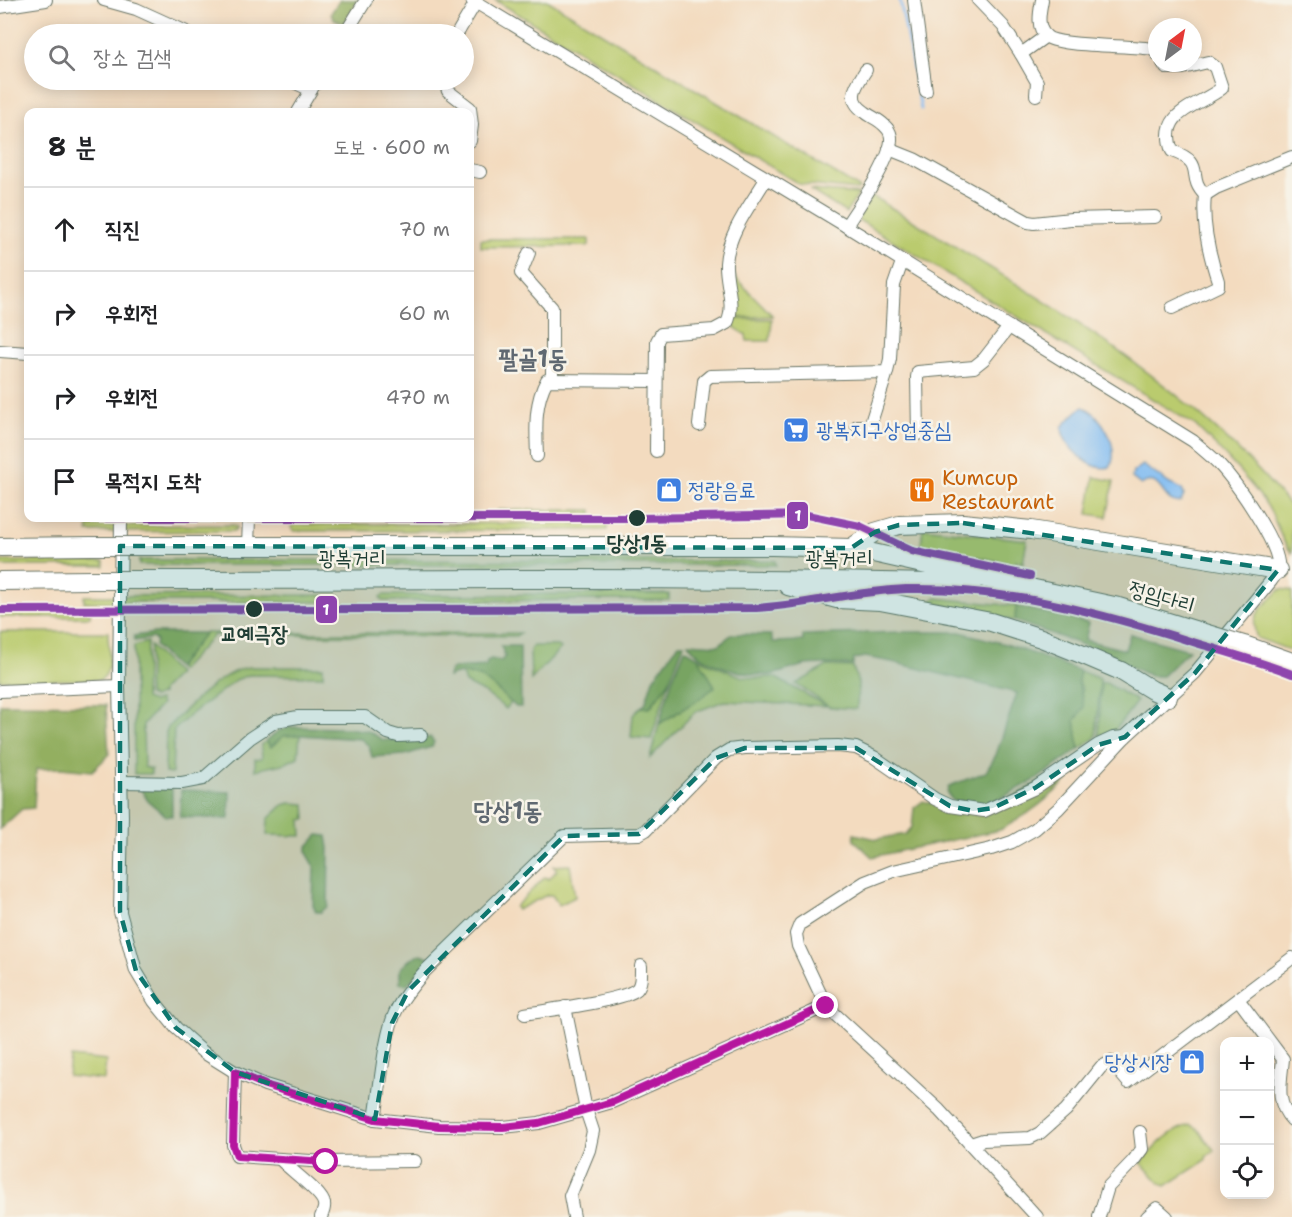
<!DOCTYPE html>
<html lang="ko">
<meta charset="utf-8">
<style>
body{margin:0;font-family:"Shantell Sans","Poor Story",sans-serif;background:#f6f6f6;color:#202124}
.controls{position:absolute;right:18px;bottom:18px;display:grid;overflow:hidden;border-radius:12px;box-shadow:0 3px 15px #0003}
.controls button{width:54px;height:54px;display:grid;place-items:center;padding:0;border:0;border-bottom:2px solid #e0e0e0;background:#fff;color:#202124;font:30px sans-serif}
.compass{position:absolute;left:1148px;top:18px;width:54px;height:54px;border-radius:50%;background:#fff;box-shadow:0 3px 15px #0003;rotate:32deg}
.stop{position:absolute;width:18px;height:18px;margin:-14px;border:4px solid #b5179e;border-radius:50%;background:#fff}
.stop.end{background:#b5179e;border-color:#fff;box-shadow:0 2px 6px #0008}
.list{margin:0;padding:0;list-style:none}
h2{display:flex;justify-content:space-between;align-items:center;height:78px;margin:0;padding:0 24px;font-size:26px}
h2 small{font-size:20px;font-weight:400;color:#757577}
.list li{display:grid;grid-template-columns:39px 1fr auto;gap:18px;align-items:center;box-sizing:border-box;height:84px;padding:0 24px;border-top:2px solid #e0e0e0}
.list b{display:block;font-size:22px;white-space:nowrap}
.list em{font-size:20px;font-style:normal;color:#757577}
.icon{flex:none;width:33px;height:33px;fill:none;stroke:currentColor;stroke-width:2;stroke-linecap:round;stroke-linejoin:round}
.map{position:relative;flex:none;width:1292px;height:1217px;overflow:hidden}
.search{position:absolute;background:#fff;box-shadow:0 3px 15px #0003;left:24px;top:24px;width:450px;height:66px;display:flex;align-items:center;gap:15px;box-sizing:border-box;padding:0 21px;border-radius:33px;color:#757577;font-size:22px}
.panel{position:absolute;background:#fff;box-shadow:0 3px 15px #0003;left:24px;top:108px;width:450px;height:414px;border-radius:12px}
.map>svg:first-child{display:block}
</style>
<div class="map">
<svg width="1292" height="1217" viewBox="0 0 1292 1217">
<rect width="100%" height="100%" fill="#f7f3e8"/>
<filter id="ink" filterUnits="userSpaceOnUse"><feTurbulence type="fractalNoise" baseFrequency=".0167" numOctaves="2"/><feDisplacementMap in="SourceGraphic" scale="12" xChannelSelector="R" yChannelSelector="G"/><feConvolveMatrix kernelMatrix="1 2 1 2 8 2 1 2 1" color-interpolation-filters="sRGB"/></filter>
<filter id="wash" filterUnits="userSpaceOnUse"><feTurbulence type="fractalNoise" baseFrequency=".008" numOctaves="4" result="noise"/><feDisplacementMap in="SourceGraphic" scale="24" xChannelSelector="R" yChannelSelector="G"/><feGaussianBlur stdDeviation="1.35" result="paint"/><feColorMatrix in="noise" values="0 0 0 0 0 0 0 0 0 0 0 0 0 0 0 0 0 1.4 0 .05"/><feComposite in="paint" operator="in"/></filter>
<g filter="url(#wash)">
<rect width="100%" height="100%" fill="#f3dbbf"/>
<g fill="#bacb6e" stroke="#6c8451" stroke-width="1.5">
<path d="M495,0H547L859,188L858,190L799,184Z"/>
<path d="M810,190L859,194L846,213Z"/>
<path d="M872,196C1020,287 1180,372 1292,508V553C1279,540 1277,519 1266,504C1245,475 1221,451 1195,425L857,219Z"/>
<path d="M481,239H589V246L481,247Z"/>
<path d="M731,273L773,316L733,318Z"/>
<path d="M734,319H772L770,341H747L746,335L731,325Z"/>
<path d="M1094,477L1114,481L1107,517L1088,514Z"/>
<rect x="498" y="510" width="94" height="4"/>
<path d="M607,523V530L294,531L291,527L294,524Z"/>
<path d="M234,525L237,527L234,531L88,532V526Z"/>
<path d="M923,528L1027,540L1023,563L1016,561L1015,565L921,545Z"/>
<path d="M139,560L775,561L776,565H139Z"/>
<rect x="0" y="561" width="104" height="5"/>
<path d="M1281,589L1292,591V651L1257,638C1247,614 1265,606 1281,589Z"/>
<path d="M669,594V600L383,601L380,597L383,595Z"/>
<path d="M338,595L341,597L338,602H84V596Z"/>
<path d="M935,598L1016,606L1015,621L930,602Z"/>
<rect x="0" y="612" width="90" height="5"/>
<path d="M0,632H108C108,646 114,673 100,680H0Z"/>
<path d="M205,633H520L516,636L214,635L180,671L177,668Z"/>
<path d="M147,642L145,699L153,702L159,700L161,705L143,724L144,767L151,769V774H134V646Z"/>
<path d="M150,646L178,674L162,690V694L153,698L148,695Z"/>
<path d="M533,646H557L561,648L531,680L530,650Z"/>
<path d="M698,657L708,663L743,677L758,678L774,677L827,706L724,701L695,712L650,758L659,724L696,701L715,687Z"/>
<path d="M827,666L853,667L858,683L857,709L830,707L796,684Z"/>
<path d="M250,667H323V676L249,675L236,680L189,716L174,730L172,774L165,773L166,732L168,727C188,707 222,670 250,667Z"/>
<path d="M1080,671L1100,679L1096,737L1079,749L1075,719L1079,716L1082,689L1078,680Z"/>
<path d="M462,674C486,675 496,686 511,703L506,709L485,693L465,683Z"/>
<path d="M669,682L651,739L631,737L633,715L641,707L650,708Z"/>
<path d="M1101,683H1106L1137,701L1115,730L1099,736Z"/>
<path d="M300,735L298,757L286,763L255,770V759L262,758L261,745L266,741L271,747L283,736Z"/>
<path d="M290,803L305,804L306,819L301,820L302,836L267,835L268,819L283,805Z"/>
<path d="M570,865L575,897L559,905L552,895H547L517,910L515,907L545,877L549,879L557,870L553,866Z"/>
<path d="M70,1057L106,1061L104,1080L68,1076Z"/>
<path d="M1190,1125L1197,1128L1214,1150L1206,1157V1160L1166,1186L1161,1184L1141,1163C1155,1147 1169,1130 1190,1125Z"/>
</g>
<g fill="#93af61" stroke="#59764a" stroke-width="1.5">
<path d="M340,0H358L344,24L334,19L331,13Z"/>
<path d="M1016,606L1089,623L1085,640L1125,650L1130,634L1189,650L1162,676H1151L1083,645L1015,621Z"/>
<path d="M902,632H960L1009,645L1080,671L1078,680L1084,707L1075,720L1079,749L1037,779L997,800L978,805L953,801L947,793L949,786L986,772L996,755L1017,693L892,662L865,657L854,659L853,665C838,665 821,663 806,665C795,667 785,672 774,674C750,678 701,665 688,643L719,645L732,634L771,635L773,642L803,641V635Z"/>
<path d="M155,633H205L177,668L155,646L156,640L152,638L134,641V636Z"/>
<path d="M679,644H684L669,682L649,708L641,707L645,704L653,679Z"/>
<path d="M501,646H520L521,707H516C496,690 477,663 448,677L449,672L453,668L486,666L487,661L491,659L501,661L505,656Z"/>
<path d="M685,649L698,657L715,687L696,701L659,724L672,680Z"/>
<path d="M0,704L106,705L109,755L92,771L61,768L36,769L34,808L22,809L0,829Z"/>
<path d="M290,727L348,728L368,731L383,740H419L430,737L434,742L432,747L405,755L372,757L369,746L361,739L300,735L283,736L271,747L266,741L278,731Z"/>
<path d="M1092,753C1063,786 1040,809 1000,830L872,857L854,840V834L877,839L906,834L912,827L914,808L923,801L980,815Z"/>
<path d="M140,788H172V816H166L148,801Z"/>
<path d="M181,790L230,792L229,819L180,817Z"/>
<path d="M318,835L327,836L329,848L328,906L321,912H316L313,905L314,865L307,853V847Z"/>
<path d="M420,954L429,957L431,962L406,985L400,983V969L409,960Z"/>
</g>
<g fill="#80bbf2" stroke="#507c93" stroke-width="1.5">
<path d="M1083,407C1102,413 1121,450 1110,467C1092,473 1062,446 1062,427L1077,411Z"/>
<path d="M1143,465L1170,484L1182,489L1184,495L1181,502C1162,507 1162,470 1141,485L1132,478L1133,472Z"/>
</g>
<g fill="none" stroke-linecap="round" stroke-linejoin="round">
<path stroke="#80bbf2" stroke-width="3" d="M900,0L921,109"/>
</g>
</g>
<g filter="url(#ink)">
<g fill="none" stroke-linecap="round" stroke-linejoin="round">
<defs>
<g id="minor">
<path d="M104,0L136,9L191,34"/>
<path d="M914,0L926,91"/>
<path d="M978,0L1003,26L1021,54L1046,36"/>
<path d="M1042,0C1040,11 1036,27 1046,36C1056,47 1133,45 1153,49L1157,54"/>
<path d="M0,7L46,0"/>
<path d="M345,34L366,0"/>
<path d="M457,34L476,2"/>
<path d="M1021,54L1037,82L1036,95"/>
<path d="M1163,63L1166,68H1183L1208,62L1215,67L1222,88C1200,106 1157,111 1172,151C1208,164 1185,175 1205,195C1202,223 1209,254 1218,281V286L1172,308"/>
<path d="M289,80L311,90"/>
<path d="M444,80L448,91L470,108L472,125L470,141"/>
<path d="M298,112L317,80"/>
<path d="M889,149L914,159L1028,222L1034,223L1071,219L1155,217"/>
<path d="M470,170L480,172"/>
<path d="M1205,195L1216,188L1292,157"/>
<path d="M846,226C858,207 893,158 891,137C890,131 888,129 884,125C878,119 871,117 865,112C845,99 856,86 866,70"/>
<path d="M529,253L521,273L552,308V380"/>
<path d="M0,351L28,353"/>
<path d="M699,425L704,381L710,376L887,372L890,359L894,285L902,262"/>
<path d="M857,426H870L887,372"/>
<path d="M918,434L917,377L918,372L974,367L984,359L1009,327"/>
<path d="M656,451L657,341L661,334L714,330L727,323C736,306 725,282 726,263C728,233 751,204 766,179"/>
<path d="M537,456C536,429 534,403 547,380L656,381"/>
<path d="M121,518L119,686L122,816L120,912L136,971L154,1001L176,1028L203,1052L235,1072L265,1085L375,1119L439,1126L503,1127L539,1123L612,1102L826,1006L798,946L796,934L800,924L865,882L893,871L991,849L1012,842L1035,829L1058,809L1125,737L1195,673L1271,581C1273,578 1277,573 1278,570C1283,547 1234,480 1218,463C1210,455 1201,448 1193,441L846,226L472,0"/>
<path d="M248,546L249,518"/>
<path d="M0,691L119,686"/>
<path d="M122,782L182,783L203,779L250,738L276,721L298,717H365L388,733L398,736L421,735"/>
<path d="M1238,999L1283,1059C1281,1081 1275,1103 1292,1120"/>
<path d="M826,1006L939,1110L1037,1217"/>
<path d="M565,1007L586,1110L593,1131L589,1150L570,1196L574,1217"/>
<path d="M525,1014C546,1010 624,1001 637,989C642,983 641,973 641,966"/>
<path d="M235,1072L233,1145L237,1156L326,1162L415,1161"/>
<path d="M375,1119C380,1091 384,1032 397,1009C404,995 415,983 425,971L564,836L639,834L646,830L716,758L729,750L745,748L838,746L856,748L874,757L935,799L950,806L984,811L1035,788L1098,745L1113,738L1125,737"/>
<path d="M971,1144L983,1140L1030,1138L1040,1133L1066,1110L1101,1067L1111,1062L1128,1082L1292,958"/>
<path d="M281,1160C291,1171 323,1193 324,1204C325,1208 323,1212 321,1217"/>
<path d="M1099,1217L1108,1187L1133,1161L1142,1149L1140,1132"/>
<path d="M1147,1217L1157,1208L1167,1217"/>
</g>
<g id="highway">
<path d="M149,546H772L851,548L1016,585"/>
<path d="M0,547L92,546"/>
<path d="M851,548L875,532L899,525L963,523L1031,530L1278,570"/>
<path d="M149,580C423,580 698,576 972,584"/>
<path d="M0,581L92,580"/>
<path d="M788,586L837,599L880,601L991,622L1041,638L1081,654L1121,671L1152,690L1168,697"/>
</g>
</defs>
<use href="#minor" stroke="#697465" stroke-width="14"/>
<use href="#highway" stroke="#697465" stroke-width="20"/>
<use href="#minor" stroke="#fff" stroke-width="12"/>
<use href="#highway" stroke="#fff" stroke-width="18"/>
<defs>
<g id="highway-bridge">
<path d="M92,546H149"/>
<path d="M92,580H149"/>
<path d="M1016,585L1119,607L1244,645L1292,662"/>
</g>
</defs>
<use href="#highway-bridge" stroke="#697465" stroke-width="20" stroke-linecap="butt"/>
<use href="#highway-bridge" stroke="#fff" stroke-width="18"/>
<defs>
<g id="tram-1">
<path d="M72,518H637L807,515L860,526L912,551L1030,576"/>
<path d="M0,610L756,608C806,605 855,591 906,589C999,587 1086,609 1174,636C1214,649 1254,659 1292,674"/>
</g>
</defs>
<use href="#tram-1" stroke="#f7f3e8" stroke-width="12"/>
<use href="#tram-1" stroke="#8e44ad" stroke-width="8"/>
</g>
</g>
<g fill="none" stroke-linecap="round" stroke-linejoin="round" filter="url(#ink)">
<path stroke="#b5179e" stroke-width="8" d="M326,1162L237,1156L233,1145L235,1072L265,1085L375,1119L439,1126L503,1127L539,1123L612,1102L826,1006"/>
</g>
<path fill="#0f766e" fill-opacity="0.2" stroke="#0f766e" stroke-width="4.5" stroke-dasharray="12 8" stroke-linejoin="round" d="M963,523L1278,570L1195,673L1125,737L1098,745L1035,788L993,808L973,811L950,806L856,748H745L716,758L639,834L564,836L408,991L392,1023L375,1119L235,1072L176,1028L136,971L120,912V546L851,548L875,532L899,525Z"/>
<defs>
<symbol id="supermarket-square" viewBox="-11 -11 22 22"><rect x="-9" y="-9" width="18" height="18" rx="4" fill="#3f7fe0" stroke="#f7f3e8"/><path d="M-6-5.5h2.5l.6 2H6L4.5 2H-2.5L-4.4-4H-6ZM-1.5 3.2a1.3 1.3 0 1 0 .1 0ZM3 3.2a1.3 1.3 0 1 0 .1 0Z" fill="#fff"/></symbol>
<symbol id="shop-square" viewBox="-11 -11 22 22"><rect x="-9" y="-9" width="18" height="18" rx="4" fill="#3f7fe0" stroke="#f7f3e8"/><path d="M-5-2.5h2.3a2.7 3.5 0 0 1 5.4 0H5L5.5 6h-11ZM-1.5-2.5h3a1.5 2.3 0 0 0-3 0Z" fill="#fff"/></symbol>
<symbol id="restaurant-square" viewBox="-11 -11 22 22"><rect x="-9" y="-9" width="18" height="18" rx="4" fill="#e8710a" stroke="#f7f3e8"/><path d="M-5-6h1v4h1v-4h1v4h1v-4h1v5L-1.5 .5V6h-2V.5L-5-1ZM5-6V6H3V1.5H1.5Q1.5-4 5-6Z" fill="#fff"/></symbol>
</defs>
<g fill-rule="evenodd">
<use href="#supermarket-square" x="781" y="415" width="30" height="30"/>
<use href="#shop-square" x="654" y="475" width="30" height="30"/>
<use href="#restaurant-square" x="907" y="475" width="30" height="30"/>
<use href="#shop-square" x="1177" y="1047" width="30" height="30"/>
</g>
<g fill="#1f3d34" stroke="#f7f3e8" stroke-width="2">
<circle cx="637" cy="518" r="9"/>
<circle cx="254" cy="609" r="9"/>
</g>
<g text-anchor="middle" stroke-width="5" stroke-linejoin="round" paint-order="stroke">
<g font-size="21" fill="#366cbe" stroke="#f7f3e8" text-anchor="start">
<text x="816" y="437">광복지구상업중심</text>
<text x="688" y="497">정랑음료</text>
<text x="1172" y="1069" text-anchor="end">당상시장</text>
</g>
<g font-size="21" fill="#c56008" stroke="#f7f3e8" text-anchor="start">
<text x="942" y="485">Kumcup<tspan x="942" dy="24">Restaurant</tspan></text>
</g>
<g font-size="21" font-weight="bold" fill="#1f3d34" stroke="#f7f3e8">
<text x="637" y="550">당상1동</text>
<text x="254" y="641">교예극장</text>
</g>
<g font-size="21" fill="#1f3d34" stroke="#f7f3e8">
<text x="352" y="565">광복거리</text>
<text x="839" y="565">광복거리</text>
<text transform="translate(1162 597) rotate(16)" y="7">정임다리</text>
</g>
<g font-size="24" font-weight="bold" fill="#5f6871" stroke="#f7f3e8">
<text x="533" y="367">팔골1동</text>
<text x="508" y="819">당상1동</text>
</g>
</g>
<g stroke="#f7f3e8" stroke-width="2">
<rect x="786" y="501" width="23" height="29" rx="6" fill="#8e44ad"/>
<rect x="315" y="595" width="23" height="29" rx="6" fill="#8e44ad"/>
</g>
<g font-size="16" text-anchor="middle" font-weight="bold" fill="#fff">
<text x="798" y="521">1</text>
<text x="326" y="615">1</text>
</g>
</svg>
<div class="controls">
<button>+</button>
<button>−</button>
<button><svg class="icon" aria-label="locate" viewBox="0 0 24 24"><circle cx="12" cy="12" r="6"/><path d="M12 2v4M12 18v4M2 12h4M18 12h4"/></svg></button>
</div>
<svg class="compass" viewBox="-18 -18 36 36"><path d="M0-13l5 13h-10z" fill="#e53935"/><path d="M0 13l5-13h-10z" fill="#757577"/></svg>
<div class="stop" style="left:326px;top:1162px"></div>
<div class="stop end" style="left:826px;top:1006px"></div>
<div class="search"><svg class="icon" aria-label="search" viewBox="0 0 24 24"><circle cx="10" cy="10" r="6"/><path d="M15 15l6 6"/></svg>장소 검색</div>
<section class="panel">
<h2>8 분<small>도보 · 600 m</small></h2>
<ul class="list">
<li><svg class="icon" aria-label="ahead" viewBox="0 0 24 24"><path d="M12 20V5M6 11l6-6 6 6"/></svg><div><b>직진</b></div><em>70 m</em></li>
<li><svg class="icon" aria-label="right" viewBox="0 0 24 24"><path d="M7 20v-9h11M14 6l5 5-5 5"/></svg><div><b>우회전</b></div><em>60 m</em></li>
<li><svg class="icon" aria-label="right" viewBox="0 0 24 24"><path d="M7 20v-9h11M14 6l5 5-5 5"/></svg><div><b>우회전</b></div><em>470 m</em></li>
<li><svg class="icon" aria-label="arrive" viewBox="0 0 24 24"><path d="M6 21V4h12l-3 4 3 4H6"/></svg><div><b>목적지 도착</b></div></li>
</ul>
</section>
</div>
